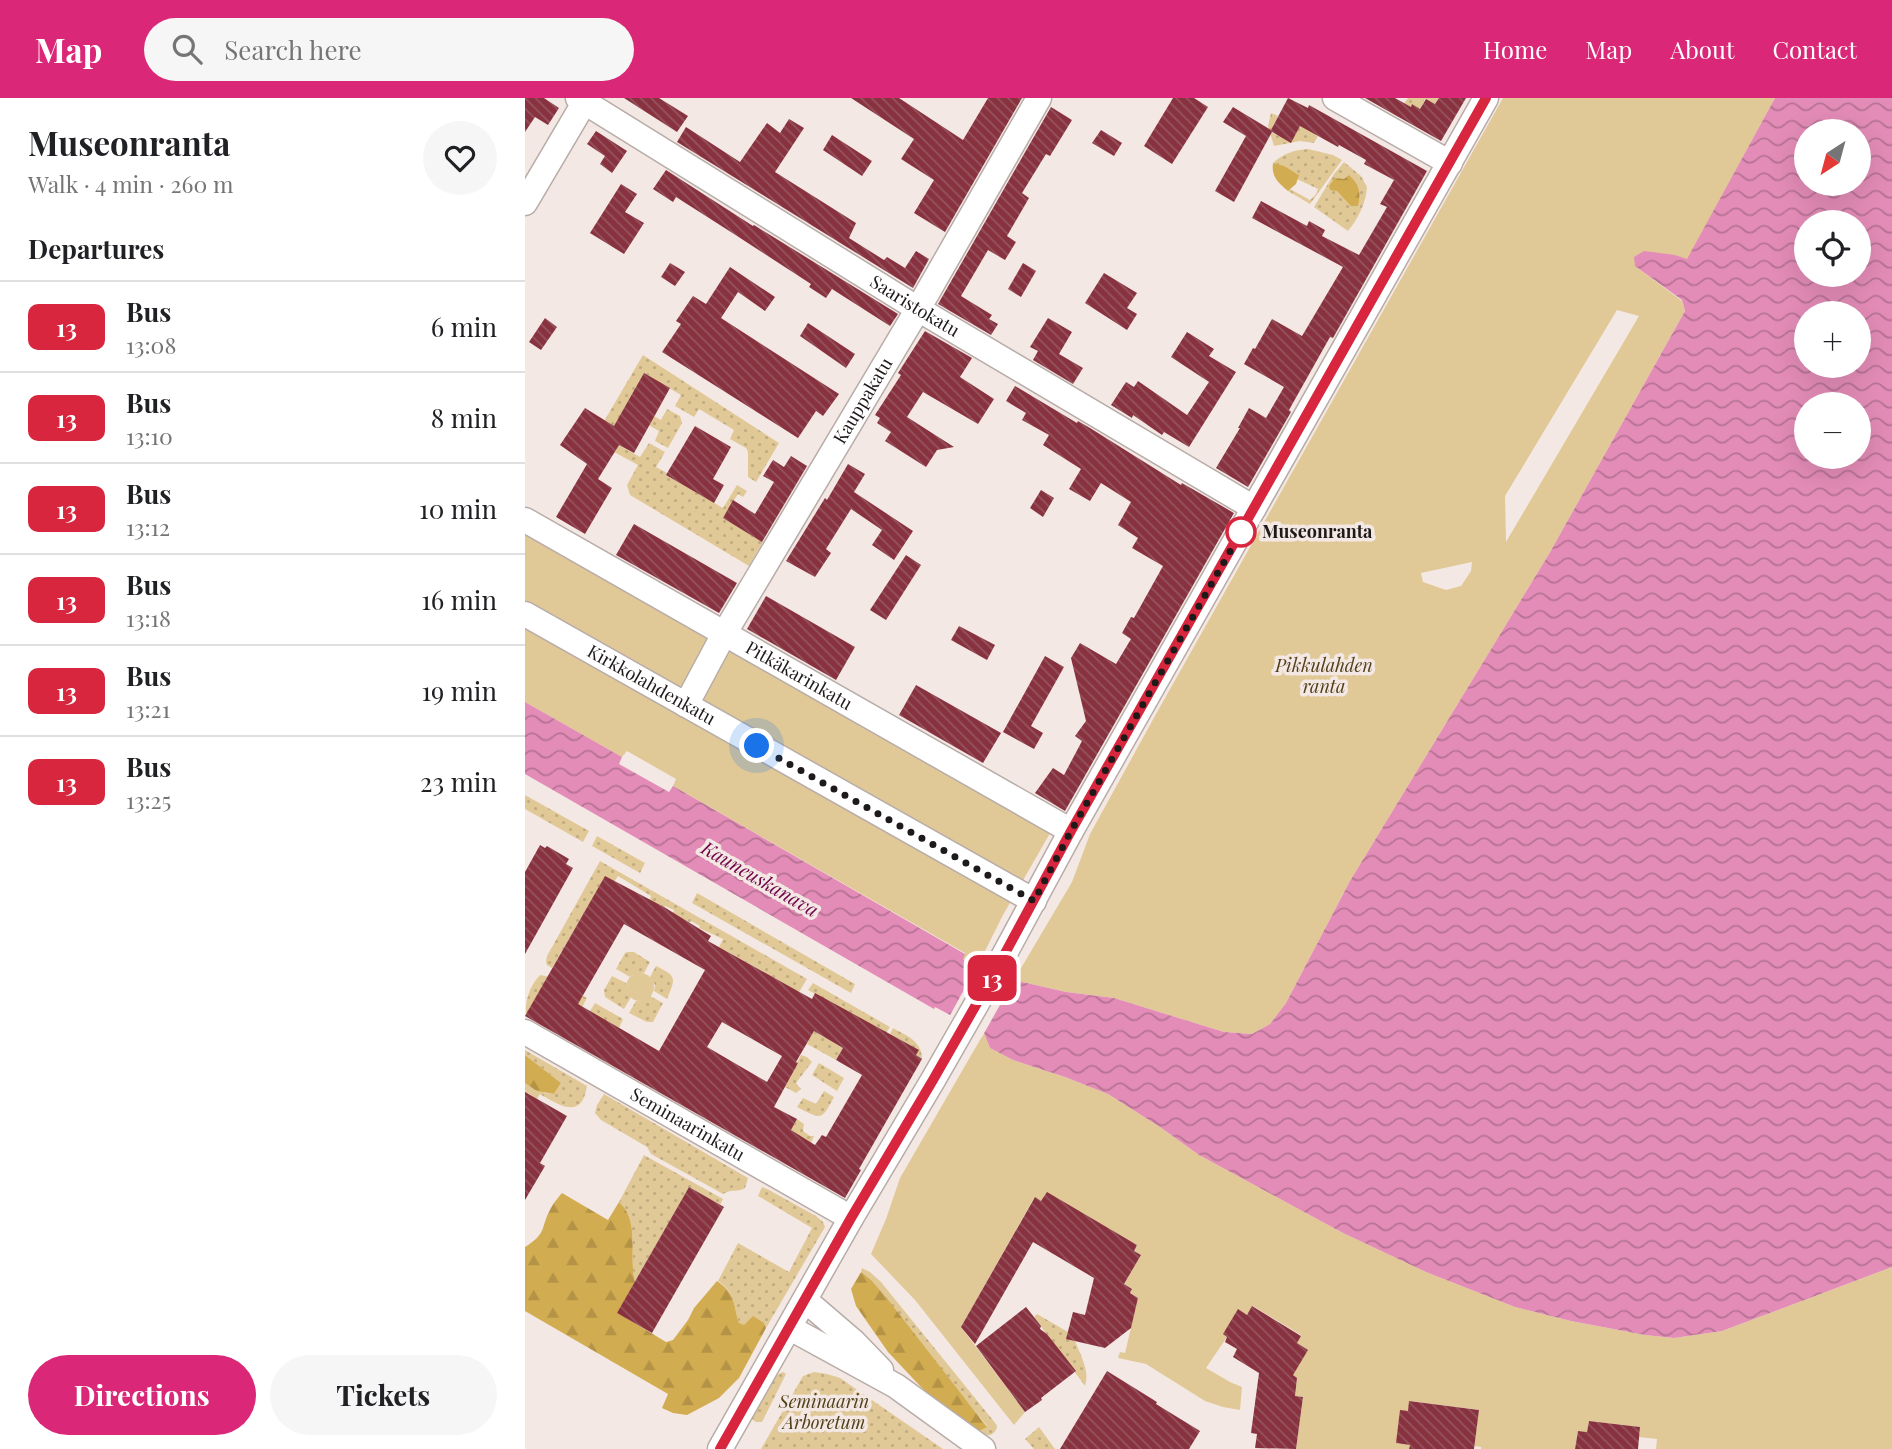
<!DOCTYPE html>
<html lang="en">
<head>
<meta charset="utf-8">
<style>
  body { margin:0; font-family:"Playfair Display",serif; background:#f6f6f6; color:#202124; height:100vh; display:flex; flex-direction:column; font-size:26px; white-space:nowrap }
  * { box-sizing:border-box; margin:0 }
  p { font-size:23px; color:#757577 }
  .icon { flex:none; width:38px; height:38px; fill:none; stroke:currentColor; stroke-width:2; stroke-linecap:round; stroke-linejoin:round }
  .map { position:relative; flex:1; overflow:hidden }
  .side { display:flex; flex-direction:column; background:#fff; width:525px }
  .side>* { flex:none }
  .badge { padding:0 14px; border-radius:10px; font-size:24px; line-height:46px }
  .needle { width:46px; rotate:216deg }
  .tools { position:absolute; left:1269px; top:21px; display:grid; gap:14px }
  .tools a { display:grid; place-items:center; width:77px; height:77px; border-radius:50%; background:#fff; box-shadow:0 7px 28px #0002; font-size:35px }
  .you { position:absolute; width:35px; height:35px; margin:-18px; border:5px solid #fff; border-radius:50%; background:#1a73e8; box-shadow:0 0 0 10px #1a73e833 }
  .map>.badge { position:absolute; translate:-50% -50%; box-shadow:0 0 0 4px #fff }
  h2 { padding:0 28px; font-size:26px; line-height:63px }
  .round { display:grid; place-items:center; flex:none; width:74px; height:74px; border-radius:37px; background:#f6f6f6 }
  .overview { display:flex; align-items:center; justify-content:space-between; height:119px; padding:0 28px }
  h1 { font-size:33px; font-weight:700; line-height:52px }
  .cta { display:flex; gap:14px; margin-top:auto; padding:14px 28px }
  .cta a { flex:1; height:80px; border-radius:42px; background:#db2777; color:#fff; font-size:28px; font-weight:700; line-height:80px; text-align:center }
  .cta a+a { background:#f6f6f6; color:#202124 }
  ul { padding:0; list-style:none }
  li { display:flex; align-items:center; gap:21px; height:91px; padding:0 28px; border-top:2px solid #e0e0e0 }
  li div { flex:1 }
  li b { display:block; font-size:26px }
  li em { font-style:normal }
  li .badge { min-width:77px; font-weight:700; text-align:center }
  header { display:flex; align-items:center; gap:42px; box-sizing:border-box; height:98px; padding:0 35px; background:#db2777; color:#fff }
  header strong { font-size:33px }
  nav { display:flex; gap:38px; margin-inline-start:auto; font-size:24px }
  .search { width:490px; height:63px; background:#f6f6f6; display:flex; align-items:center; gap:18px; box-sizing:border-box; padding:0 24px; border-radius:38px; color:#757577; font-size:26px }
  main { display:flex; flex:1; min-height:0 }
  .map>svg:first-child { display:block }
  .grass { fill:url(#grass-dots) }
  .forest { fill:url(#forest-firs) }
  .park { fill:#e1c997; fill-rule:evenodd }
  .water { fill:url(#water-waves); fill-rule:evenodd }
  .pier { fill:#f4e8e4 }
  .building { fill:url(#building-back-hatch); fill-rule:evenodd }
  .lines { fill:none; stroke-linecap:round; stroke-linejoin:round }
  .minor-casing { stroke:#b8aca8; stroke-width:27 }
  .minor { stroke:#fff; stroke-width:24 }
  .line-casing { stroke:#fff; stroke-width:16 }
  .line { stroke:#d7263d; stroke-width:10 }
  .walk { stroke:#1e1a19; stroke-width:7; stroke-dasharray:0 12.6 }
  .stop-dot { fill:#fff; stroke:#d7263d; stroke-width:3.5 }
  .labels { text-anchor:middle; stroke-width:7; stroke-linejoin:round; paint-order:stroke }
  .street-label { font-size:18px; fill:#1e1a19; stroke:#f4e8e4 }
  .stop-label { font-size:18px; font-weight:bold; fill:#1e1a19; stroke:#f4e8e4; text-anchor:start }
  .park-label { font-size:18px; font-style:italic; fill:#51401a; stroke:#f4e8e4 }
  .water-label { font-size:19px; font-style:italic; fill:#700349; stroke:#f4e8e4 }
</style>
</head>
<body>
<header>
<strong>Map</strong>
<div class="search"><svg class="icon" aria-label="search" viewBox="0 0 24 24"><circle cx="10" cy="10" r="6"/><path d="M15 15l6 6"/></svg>Search here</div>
<nav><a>Home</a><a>Map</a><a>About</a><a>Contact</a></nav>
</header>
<main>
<section class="side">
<div class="overview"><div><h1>Museonranta</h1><p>Walk · 4 min · 260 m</p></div><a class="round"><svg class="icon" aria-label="heart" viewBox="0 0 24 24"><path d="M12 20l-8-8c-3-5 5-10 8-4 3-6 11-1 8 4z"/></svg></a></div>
<h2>Departures</h2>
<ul>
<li><span class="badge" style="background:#d7263d;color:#fff">13</span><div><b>Bus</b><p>13:08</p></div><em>6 min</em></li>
<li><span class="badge" style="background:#d7263d;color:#fff">13</span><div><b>Bus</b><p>13:10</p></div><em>8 min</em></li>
<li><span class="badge" style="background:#d7263d;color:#fff">13</span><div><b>Bus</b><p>13:12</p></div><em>10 min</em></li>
<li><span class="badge" style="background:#d7263d;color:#fff">13</span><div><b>Bus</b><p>13:18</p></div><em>16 min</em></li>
<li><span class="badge" style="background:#d7263d;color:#fff">13</span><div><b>Bus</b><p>13:21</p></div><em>19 min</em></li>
<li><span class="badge" style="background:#d7263d;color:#fff">13</span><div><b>Bus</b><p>13:25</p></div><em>23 min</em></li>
</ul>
<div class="cta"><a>Directions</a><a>Tickets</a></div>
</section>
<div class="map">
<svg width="1367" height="1351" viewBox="0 0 1367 1351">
  <defs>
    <pattern id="grass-dots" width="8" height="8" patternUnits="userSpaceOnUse" patternTransform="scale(1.75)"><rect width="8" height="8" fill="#e1c997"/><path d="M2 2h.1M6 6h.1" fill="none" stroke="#c1ac82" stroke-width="1.8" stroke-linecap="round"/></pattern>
    <pattern id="forest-firs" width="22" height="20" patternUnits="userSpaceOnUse" patternTransform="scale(1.75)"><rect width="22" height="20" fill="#d2ac51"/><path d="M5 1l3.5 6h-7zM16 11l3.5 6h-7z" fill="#b49346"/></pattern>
    <pattern id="water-waves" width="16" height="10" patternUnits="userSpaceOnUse" patternTransform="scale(1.75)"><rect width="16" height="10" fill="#e38cb7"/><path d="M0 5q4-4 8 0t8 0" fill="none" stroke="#b77294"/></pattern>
    <pattern id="building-back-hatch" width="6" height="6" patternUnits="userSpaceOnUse" patternTransform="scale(1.75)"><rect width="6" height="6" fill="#883240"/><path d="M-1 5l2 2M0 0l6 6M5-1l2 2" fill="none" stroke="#95545e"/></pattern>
  </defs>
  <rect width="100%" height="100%" fill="#f4e8e4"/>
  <g class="grass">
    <polygon points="883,0 914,0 910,6 900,1 895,11 887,7 885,10 878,7"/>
    <polygon points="746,15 753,18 745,34 766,44 777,24 792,33 790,37 793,38 789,45 775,43 749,48 743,28"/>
    <path d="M783,51L808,57L817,62L785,106L763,93L765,91L785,102L791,96L793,91L772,81L773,76L748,65C759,55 769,52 783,51Z"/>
    <path d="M819,64L836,78L842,89C841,105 833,121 823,133L789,109L809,76Z"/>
    <polygon points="118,257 254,345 231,384 223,379 223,354 221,350 205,341 209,332 174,311 169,319 150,308 156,297 120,276 104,304 136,322 142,311 155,318 157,325 143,350 130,343 134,333 99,313 83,341 115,359 124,345 140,354 131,369 142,375 141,377 198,410 212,387 222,393 218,399 213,396 198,420 238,444 224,468 105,397 102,387 113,367 89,354 75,330"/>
    <polygon points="0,697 64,733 58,744 0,711"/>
    <polygon points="72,738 120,765 115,775 67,748"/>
    <polygon points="75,763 282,881 274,894 194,849 198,841 174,830 175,828 166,823 164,825 148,815 149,812 140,808 139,809 125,802 126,798 93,778 89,784 80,779 27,870 22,867 21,864 22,858"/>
    <polygon points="172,795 330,886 326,895 167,805"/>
    <polygon points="102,854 109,854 125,864 119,875 107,877 105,879 91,871 100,855"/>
    <path d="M131,868C152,878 151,880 142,901L129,893L130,887L125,879Z"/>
    <path d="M15,877L21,878L62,900L55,913L1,917C0,902 4,889 15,877Z"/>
    <polygon points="87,878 101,885 101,889 106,899 99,911 80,899 79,892"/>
    <polygon points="288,885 365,929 361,935 283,892"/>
    <polygon points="125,898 138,905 128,924 122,924 104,915 111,903 116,903"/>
    <polygon points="70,905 98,921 94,930 84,924 81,929 65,913"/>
    <path d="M368,930C382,938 397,943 397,961L391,957L393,952L365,936Z"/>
    <polygon points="289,933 318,950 311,962 282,946"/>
    <path d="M0,952L62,988C57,1022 35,1008 15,996L12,1001L3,995L0,1000V985L20,995L29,996L36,985L0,957Z"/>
    <polygon points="276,957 282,959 287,964 271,985 276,991 271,995 260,989"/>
    <polygon points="294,965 319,980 312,993 287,977"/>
    <path d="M299,993L309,999C296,1024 296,1021 272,1009L278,1000L291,1006Z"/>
    <path d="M79,996L223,1080L220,1090C212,1095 208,1090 198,1096L126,1056L122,1049L76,1022L70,1015L72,1007Z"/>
    <polygon points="272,1021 279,1026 278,1033 285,1038 289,1038 286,1045 265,1034"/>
    <path d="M119,1057L198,1101L195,1107L164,1089L110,1184C103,1158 116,1124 94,1104Z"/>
    <path d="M237,1089L244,1092L291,1118L298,1124L300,1129L241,1230L239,1225L219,1228L214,1225C208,1206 211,1196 193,1183L213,1145L264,1174L287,1130L233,1098Z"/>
    <path d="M337,1170L345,1174L356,1184L471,1326L472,1329C469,1340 459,1338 450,1335L462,1328L336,1174Z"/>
    <path d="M512,1216L543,1234L542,1237L549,1239C553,1254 566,1272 560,1288L509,1219Z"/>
    <polygon points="258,1274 261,1276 237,1324 231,1324 223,1319 246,1280"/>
    <polygon points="289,1274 302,1276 315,1280 418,1351 236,1351 278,1278"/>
    <polygon points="514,1329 530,1351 509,1351 500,1341"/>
  </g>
  <g class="forest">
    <path d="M748,65L759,68L774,77L771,86L763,93C753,85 746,78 748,65Z"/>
    <path d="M824,77C835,87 836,95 833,108H826L812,93L805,92L804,88L810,80L819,81Z"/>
    <polygon points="0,957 36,985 29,996 12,993 0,985"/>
    <path d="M37,1095L83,1122L94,1104C116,1124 103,1158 110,1184L93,1215L141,1244L148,1242L163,1222L169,1210L192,1183C211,1196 208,1206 214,1225L219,1227L228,1218L239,1225L241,1230L214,1280L194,1300L162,1317L148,1315L137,1310L143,1296L0,1213V1149C23,1135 15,1129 26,1110C29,1104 33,1100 37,1095Z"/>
    <polygon points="336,1174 346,1182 364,1203 462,1329 450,1335 423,1314 396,1289 363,1254 331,1208 326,1191"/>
  </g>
  <g class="park">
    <path d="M978,0H1250L1162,162L1150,157L1110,168L1157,203L1160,213L1024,456L825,783L761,905L745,926L727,936L699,934L589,900L541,894L489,882L547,784L565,736L631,616ZM1092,212L1114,218L981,444L980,398ZM947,464L946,473L936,488L921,492L898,484L896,475Z"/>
    <polygon points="0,430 528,730 478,817 452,869 437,860 440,855 148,688 151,681 102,653 97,659 0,604"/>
    <circle cx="115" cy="889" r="14"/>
    <polygon points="459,935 465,950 488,962 540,979 583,996 635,1029 674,1057 818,1135 901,1174 990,1209 1046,1223 1120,1237 1149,1240 1197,1233 1367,1169 1367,1351 1131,1351 1132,1341 1114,1339 1115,1329 1064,1323 1062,1334 1053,1333 1050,1351 956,1351 956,1349 949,1348 954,1312 885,1303 883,1313 871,1345 885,1347 884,1351 771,1351 778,1299 770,1298 772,1280 768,1277 772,1245 776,1237 728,1208 722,1217 714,1212 702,1239 681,1270 705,1284 717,1289 715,1312 698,1309 680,1303 621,1266 593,1260 595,1254 600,1255 613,1200 605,1195 607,1191 599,1186 616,1157 609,1153 612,1147 522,1095 516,1103 509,1100 436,1229 500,1314 489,1327 390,1202 346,1156 361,1121 375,1080"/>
  </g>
  <path class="water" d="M1250,0H1367V1169L1197,1233L1149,1240L1120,1237L1046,1223L990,1209L901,1174L818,1135L674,1057L635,1029L583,996L540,979L488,962L465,950L459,935L410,909L409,911L0,676V604L97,659L94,666L144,694L148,688L440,856L438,861L472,880L476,874L489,882L541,894L589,900L699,934L727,936L745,926L761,905L825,783L1024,456L1160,213L1157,202L1110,168L1109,159L1119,153L1150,157L1162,161ZM1281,33H1334V86H1281ZM1281,124H1334V177H1281ZM1281,215H1334V268H1281ZM1281,306H1334V359H1281Z"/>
  <polygon class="pier" points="453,866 471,876 473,873 489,882 457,939 423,921"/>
  <g class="building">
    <polygon points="0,0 19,0 34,10 23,27 10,19 0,34"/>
    <polygon points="99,0 134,0 163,18 152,34"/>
    <polygon points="326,0 374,0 438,42 463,0 497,0 420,134 389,115 409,82 376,61 389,41"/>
    <polygon points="648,0 669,0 683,9 647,66 619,48"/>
    <polygon points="763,0 783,10 784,7 902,73 808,240 805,239 764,312 766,314 723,389 691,370 715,330 713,330 724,310 741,320 759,289 719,266 728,250 730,251 747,221 777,238 818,169 727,120 736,103 782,128 784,123 800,132 797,138 834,157 862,109 855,106 869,82 839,66 841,62 814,47 813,49 775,28 766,45 747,34 709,104 690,93 721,38 698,24 708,9 746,32"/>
    <polygon points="840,0 870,0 886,9 887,6 895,11 901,1 910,6 914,0 941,0 916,43"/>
    <polygon points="526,9 547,22 525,58 521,56 497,95 504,100 482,138 491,144 480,162 463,152 436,198 467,217 464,221 473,226 466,237 413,206"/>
    <polygon points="264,21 279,30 250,74 331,125 324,140 359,162 362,159 380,170 391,153 404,161 388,190 152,44 161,29 215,64 242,25 255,35"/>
    <polygon points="576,32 597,45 589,58 567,45"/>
    <polygon points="71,33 102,53 87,75 75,66 80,58 62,46"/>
    <polygon points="307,37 347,63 337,78 298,52"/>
    <polygon points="141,72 228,128 229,127 373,216 365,228 307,191 301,200 284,189 286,186 209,136 151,99 148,104 128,91"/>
    <polygon points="96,86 112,96 100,114 119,125 99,156 65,135"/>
    <polygon points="145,165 160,174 150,188 136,179"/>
    <polygon points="498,165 511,173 496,199 483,191"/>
    <polygon points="205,169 250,199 240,213 213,194 196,220 314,296 298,318 291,313 273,340 137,254 156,226 151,223 168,198 181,206"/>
    <polygon points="579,175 612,195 602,210 612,216 602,232 560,205"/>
    <polygon points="20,220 32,229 16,252 4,244"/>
    <polygon points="523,220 547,234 534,256 558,270 548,286 508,262 513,253 505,249"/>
    <polygon points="283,225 330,256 321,270 275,238"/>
    <polygon points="400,233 447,260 435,279 469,301 453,326 398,294 382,319 429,349 412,352 401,369 360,343 366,334 352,325 355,320 350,317 376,277 373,275"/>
    <polygon points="662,234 689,251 684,258 711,274 664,349 639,334 637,337 608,317 607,320 586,307 601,284 609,289 613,283 662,317 684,284 646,259"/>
    <polygon points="119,275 145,290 109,355 94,347 73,381 87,390 60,436 31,419 62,366 35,347 60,310 89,328"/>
    <polygon points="490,288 552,325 553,323 565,330 656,387 657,385 709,415 540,713 510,695 528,670 539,677 557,643 550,638 561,623 546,560 555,545 591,566 606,541 597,535 606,519 609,520 638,468 607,450 613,440 593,427 606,404 576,385 565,403 544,391 556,371 518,347 524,337 497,322 501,315 481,303"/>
    <polygon points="170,328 206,349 188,381 199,387 189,405 141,377"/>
    <polygon points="266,358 282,368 237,444 198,420 208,402 230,416 249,384 238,378 248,362 259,369"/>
    <polygon points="323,366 340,376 329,394 388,433 369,462 347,447 357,432 326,411 301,451 306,455 290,479 261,463 300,400 302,402"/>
    <polygon points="516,392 529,400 518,419 505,410"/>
    <polygon points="109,426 212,485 194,515 91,457"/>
    <polygon points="381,457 396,467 361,522 345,512"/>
    <polygon points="241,498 330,549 311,582 222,531"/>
    <polygon points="434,528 470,547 462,562 426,542"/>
    <polygon points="520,558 539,569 506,628 518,635 509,651 478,634"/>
    <polygon points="391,587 476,635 458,665 374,617"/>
    <polygon points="15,747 20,750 22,748 44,761 41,766 48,770 0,856 0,774"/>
    <path d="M80,778L139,809L186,838L183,843L287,901L290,895L394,952L391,957L397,961L334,1071L336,1072L320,1100L0,918ZM99,826L180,872L134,953L53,906ZM197,924L257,958L242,984L182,949ZM289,933L318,950L311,962L337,977L301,1039L297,1037L290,1047L266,1032L272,1021L249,1009L273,965L271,964Z"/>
    <polygon points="0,994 42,1018 15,1065 20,1068 0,1102"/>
    <polygon points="164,1089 199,1109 127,1235 92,1215"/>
    <polygon points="522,1094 612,1147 609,1153 616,1157 599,1186 607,1191 605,1195 613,1200 606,1230 580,1250 541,1241 548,1214 560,1217 569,1180 508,1144 450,1246 436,1229 510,1099 516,1103"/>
    <polygon points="727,1208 776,1238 772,1245 783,1252 768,1277 772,1280 770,1298 778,1299 771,1351 730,1350 732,1336 726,1335 734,1275 708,1259 712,1251 700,1244 702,1239 698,1236 713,1211 722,1217"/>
    <polygon points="501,1209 516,1228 515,1231 522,1236 551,1273 516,1300 517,1302 500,1314 451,1248"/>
    <polygon points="582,1273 632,1304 631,1306 675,1333 664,1351 535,1351"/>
    <polygon points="884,1303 954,1312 949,1351 884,1351 885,1347 871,1345 875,1312 883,1313"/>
    <polygon points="1064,1323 1115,1329 1113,1351 1050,1351 1053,1333 1062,1334"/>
  </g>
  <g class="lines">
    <g class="minor-casing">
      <g id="minor">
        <path id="s1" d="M53,0L393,211L729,410"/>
        <polyline points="810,0 925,65"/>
        <polyline points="0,105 62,0"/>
        <path id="s2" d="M0,422L546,733"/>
        <path id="s3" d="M0,516L509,803"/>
        <path id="s4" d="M161,607L199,536L393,211L514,0"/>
        <path id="s5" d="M0,934L326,1120"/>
        <polyline points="280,1202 329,1244 356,1272"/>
        <polyline points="265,1230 371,1288 458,1351"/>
        <polyline points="195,1351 326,1120 408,982 471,872 546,733 961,0"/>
      </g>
    </g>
    <use href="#minor" class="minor"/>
  </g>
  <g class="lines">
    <g class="line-casing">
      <polyline id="line" points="195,1351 326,1120 408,982 471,872 546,733 961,0"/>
    </g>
    <use href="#line" class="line"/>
    <polyline class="walk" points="232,648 509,803 546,733 716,434"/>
  </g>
  <circle class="stop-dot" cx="716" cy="434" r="14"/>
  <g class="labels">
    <g class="street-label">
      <text dy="6" stroke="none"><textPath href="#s1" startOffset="396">Saaristokatu</textPath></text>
      <text dy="6" stroke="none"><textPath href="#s4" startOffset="352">Kauppakatu</textPath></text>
      <text dy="6" stroke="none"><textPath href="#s2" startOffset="315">Pitkäkarinkatu</textPath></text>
      <text dy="6" stroke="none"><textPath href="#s3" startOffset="145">Kirkkolahdenkatu</textPath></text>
      <text dy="6" stroke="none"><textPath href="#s5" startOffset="187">Seminaarinkatu</textPath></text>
    </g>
    <g class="stop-label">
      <text x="737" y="440">Museonranta</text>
    </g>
    <g class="park-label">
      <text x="799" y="574">Pikkulahden<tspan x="799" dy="21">ranta</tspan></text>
      <text x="299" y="1310">Seminaarin<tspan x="299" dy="21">Arboretum</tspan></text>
    </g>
    <g class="water-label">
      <text transform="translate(235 781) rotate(30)" y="7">Kauneuskanava</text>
    </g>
  </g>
</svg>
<div class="tools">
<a><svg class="needle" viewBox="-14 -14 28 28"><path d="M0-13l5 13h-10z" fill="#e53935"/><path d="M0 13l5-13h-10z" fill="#757577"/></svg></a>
<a><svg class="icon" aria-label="locate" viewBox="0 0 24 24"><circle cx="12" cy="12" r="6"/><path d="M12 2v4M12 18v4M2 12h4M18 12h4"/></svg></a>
<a>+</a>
<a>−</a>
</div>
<div class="you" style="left:232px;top:648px"></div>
<b class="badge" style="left:467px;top:880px;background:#d7263d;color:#fff">13</b>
</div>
</main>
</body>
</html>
